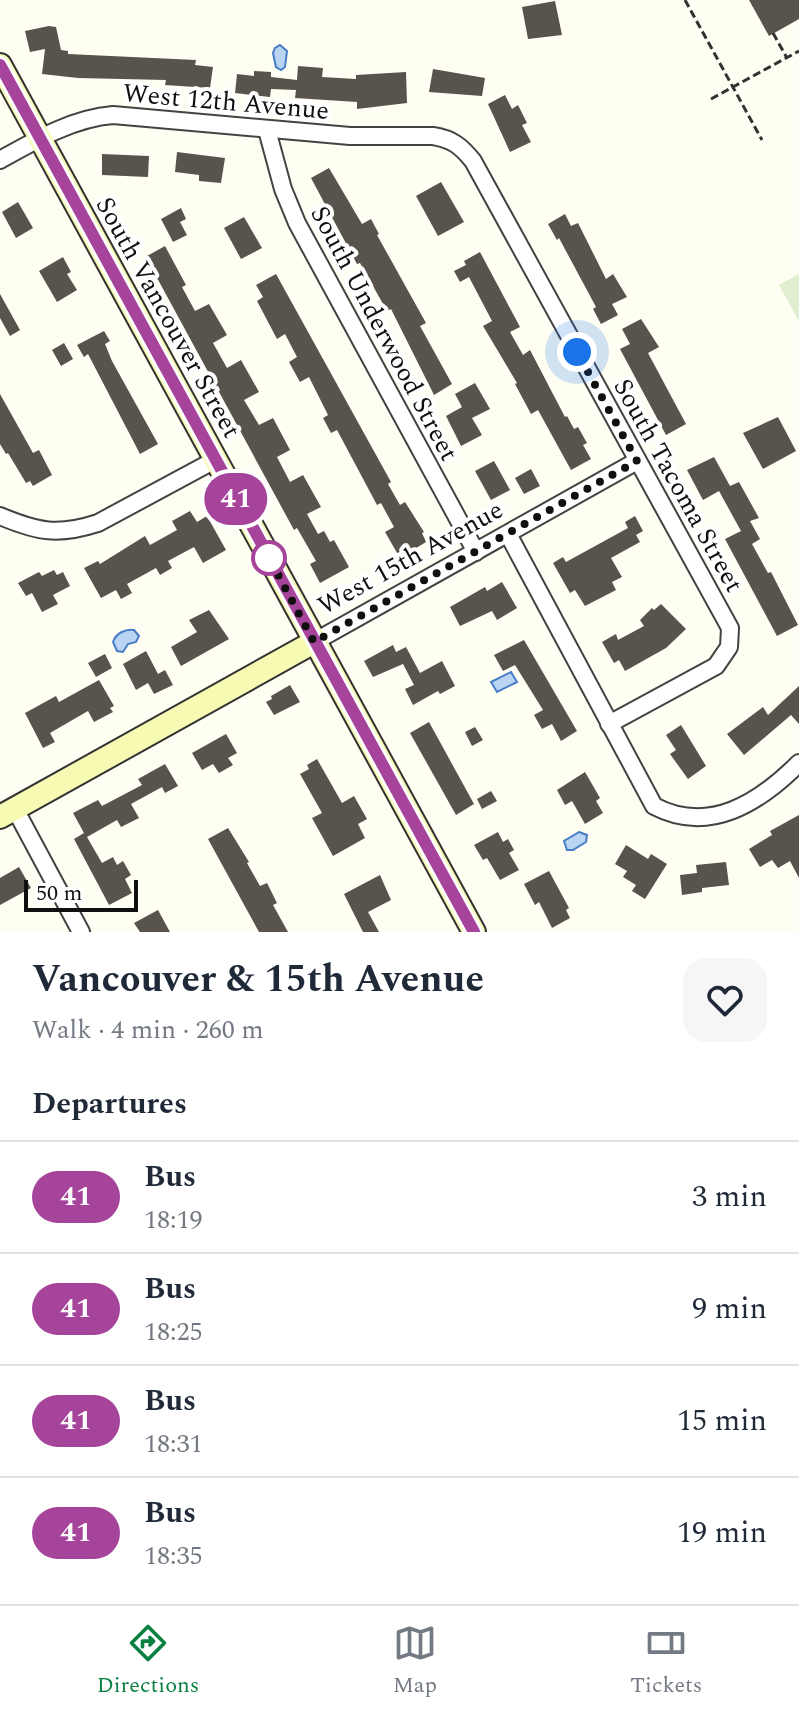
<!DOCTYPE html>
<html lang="en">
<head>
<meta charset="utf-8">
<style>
  body { margin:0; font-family:Spectral,serif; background:#f6f6f7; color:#1f2937; height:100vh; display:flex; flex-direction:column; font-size:30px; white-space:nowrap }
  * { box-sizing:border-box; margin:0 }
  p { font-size:26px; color:#747a83 }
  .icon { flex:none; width:44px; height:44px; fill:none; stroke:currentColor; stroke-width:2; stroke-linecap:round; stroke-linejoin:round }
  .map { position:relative; height:932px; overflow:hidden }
  .details { display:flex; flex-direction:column; background:#fff; flex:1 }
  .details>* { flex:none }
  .badge { padding:0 16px; border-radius:26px; font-size:28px; line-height:52px }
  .scale { position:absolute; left:24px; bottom:20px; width:114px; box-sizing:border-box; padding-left:8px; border:4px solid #101010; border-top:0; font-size:22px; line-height:28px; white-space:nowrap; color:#101010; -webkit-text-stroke:6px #fff; paint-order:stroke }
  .you { position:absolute; width:40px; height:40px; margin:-20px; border:6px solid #fff; border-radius:50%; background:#1a73e8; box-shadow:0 0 0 12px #1a73e833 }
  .map>.badge { position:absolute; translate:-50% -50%; box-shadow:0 0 0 4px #fff }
  h2 { padding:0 32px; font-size:30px; line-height:72px }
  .round { display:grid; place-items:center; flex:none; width:84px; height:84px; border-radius:24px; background:#f6f6f7 }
  .head { display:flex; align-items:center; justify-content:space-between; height:136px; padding:0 32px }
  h1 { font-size:38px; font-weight:700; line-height:60px }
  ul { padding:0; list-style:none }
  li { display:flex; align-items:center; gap:24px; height:112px; padding:0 32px; border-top:2px solid #e0e1e3 }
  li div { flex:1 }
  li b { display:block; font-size:30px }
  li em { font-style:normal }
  li .badge { min-width:88px; font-weight:700; text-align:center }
  .menu { display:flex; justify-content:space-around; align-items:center; height:112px; border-top:2px solid #e0e1e3; background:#fff; font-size:22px; color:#747a83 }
  .menu a { display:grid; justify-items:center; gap:4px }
  .menu .current { color:#0b8043 }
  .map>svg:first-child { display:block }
  .pitch { fill:#dfefcf }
  .water { fill:#bad4f3; stroke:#467dc5; stroke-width:2 }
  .building { fill:#58534c }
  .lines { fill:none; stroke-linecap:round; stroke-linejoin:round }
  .street-casing { stroke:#434343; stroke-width:20 }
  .secondary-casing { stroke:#323232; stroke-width:26 }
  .path { stroke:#323232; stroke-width:3; stroke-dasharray:8 4; stroke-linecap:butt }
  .street { stroke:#fff; stroke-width:16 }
  .secondary { stroke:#f6fab2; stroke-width:22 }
  .line-casing { stroke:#fff; stroke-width:18 }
  .line { stroke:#a5449a; stroke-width:12 }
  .walk { stroke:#101010; stroke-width:8; stroke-dasharray:0 14.4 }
  .stop-dot { fill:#fff; stroke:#a5449a; stroke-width:4 }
  .labels { text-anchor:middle; stroke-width:8; stroke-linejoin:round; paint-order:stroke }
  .street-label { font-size:26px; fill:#101010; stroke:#fff }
</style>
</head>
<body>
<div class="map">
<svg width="799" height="932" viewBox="0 0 799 932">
  <rect width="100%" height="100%" fill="#fefef3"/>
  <polygon class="pitch" points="799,274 799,321 779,285"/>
  <g class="water">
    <polygon points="280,45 287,51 285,67 281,70 276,67 273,53 275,48"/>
    <path d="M134,630L139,636L136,642L128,644L123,652L117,651L113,642C116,633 125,629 134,630Z"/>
    <polygon points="511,672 517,682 497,692 491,682"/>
    <polygon points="579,832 587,835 586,842 573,850 567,850 564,841"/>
  </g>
  <g class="building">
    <polygon points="749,0 799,0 799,19 769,36"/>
    <polygon points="555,1 562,35 528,39 522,7"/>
    <polygon points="49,26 56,27 61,50 68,51 68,54 196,60 195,65 213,67 210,88 165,85 166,80 78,78 42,74 45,49 30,52 25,31"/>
    <polygon points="298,66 323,68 322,77 356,79 356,75 406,72 407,103 357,109 357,102 295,98 296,90 271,89 270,97 235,93 237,74 254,76 254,71 271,72 271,77 297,80"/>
    <polygon points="433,69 485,78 482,96 429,92"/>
    <polygon points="505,95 512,109 518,105 527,123 522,125 531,142 510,152 488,104"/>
    <polygon points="177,152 225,158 221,183 199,181 199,175 175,172"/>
    <polygon points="102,154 149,156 148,177 102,175"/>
    <polygon points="329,168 362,224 371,219 379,234 377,235 426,323 420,326 452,384 434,395 391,309 387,311 360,263 357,264 311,178"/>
    <polygon points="441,182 464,222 438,236 416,196"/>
    <polygon points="18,202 33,228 16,238 2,212"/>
    <polygon points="181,208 186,219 180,222 187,235 173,242 161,219"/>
    <polygon points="565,214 571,226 578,223 606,279 613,274 627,297 612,304 618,315 601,324 593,309 596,307 559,238 557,240 548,224"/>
    <polygon points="244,217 262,248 241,259 224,228"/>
    <polygon points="165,246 186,285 182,287 195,311 209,304 227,335 213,343 227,368 241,360 259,392 244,400 259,425 273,418 290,450 277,457 290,482 303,475 321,507 307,514 318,534 324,531 330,542 334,540 349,567 320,583 310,564 316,561 297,528 294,530 156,276 147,256"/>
    <polygon points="480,252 520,327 510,332 523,355 530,350 565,417 567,416 574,429 578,427 587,443 583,445 591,459 571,470 538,410 531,414 515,384 517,383 483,326 492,321 469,277 460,282 454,271 466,265 464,261"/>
    <polygon points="63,257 71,272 67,274 77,290 57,302 39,271"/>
    <polygon points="276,274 391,482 388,484 400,505 405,502 424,532 422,533 426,542 400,558 385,532 394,527 381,503 377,505 337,430 331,433 323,418 328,415 309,377 300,382 289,362 297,357 285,334 277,339 257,301 263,297 256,285"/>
    <polygon points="0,294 20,330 10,336 0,318"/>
    <polygon points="641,319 659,347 648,353 686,424 666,435 620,349 630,344 622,329"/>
    <polygon points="104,331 110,341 105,344 112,361 158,444 140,454 88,354 84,357 77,345"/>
    <polygon points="64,343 73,359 61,366 52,350"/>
    <polygon points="475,383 490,409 472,418 482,435 461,446 446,416 462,407 455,394"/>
    <polygon points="0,394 33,453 39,450 52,475 33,486 30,481 26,483 8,453 6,454 0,444"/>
    <polygon points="778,417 796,451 763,469 743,433"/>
    <polygon points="714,457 730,486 739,482 759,518 750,521 760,539 752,544 768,573 771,572 798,625 777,636 725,539 741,531 719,491 703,500 687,470"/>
    <polygon points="494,461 510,490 491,500 475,471"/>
    <polygon points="531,469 540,486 524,494 515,478"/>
    <polygon points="190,511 197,522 207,516 226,550 203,563 194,547 168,561 172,568 160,575 156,568 127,584 132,593 121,599 116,590 101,598 84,568 98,561 100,564 145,536 150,545 177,530 172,521"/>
    <polygon points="635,516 643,531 636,535 640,542 611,558 622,577 612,582 616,590 585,606 575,590 570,593 553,563 563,557 566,562 628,528 625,522"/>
    <polygon points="54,570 57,575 63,572 70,586 53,595 58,604 42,612 32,593 26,596 18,583 39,572 42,576"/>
    <polygon points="502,582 517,608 497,620 492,611 460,626 450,607 485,587 487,591"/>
    <polygon points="661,604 686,629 666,648 625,671 619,660 614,663 602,642 616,634 618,640 644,626 640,620 652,608 654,610"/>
    <polygon points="209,610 229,639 181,666 171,647 197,632 189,620"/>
    <polygon points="524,640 577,731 561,741 552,724 542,729 534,715 543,710 515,665 503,671 494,655"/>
    <polygon points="393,645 396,652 406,647 420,673 442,661 455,686 440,694 438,691 413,705 405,689 414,685 403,664 373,677 364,661"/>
    <polygon points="146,651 158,674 165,670 173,685 154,694 148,683 136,690 123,664"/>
    <polygon points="105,654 112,668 96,677 88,663"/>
    <polygon points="99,680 114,706 110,708 113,712 94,722 88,711 50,733 55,742 43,748 25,713 56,696 59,702"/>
    <polygon points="290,685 300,702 274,715 266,702 272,699 271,696"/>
    <polygon points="799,686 799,724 791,715 744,755 727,734 763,707 768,715"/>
    <polygon points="429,722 474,804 456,815 410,733"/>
    <polygon points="681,725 706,766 688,779 670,754 676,750 666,735"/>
    <polygon points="475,727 483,740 472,746 465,732"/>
    <polygon points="226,734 237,753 228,758 233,765 219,773 213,764 202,770 192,753"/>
    <polygon points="317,759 342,803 354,796 367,819 358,824 365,838 333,856 312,818 322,813 300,774 309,769 307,765"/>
    <polygon points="165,764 178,786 165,793 162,787 131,804 139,818 121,827 117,820 87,837 102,863 113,857 117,865 123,861 131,875 125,879 132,893 109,905 74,839 84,833 73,813 98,800 102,806 142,785 138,779"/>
    <polygon points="585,772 600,798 596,801 603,813 585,824 572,801 565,805 557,790"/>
    <polygon points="491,791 497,801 482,809 477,799"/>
    <polygon points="799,815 799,878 790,861 778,868 772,860 760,867 749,849 772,835 770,831"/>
    <polygon points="228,828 249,862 247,863 260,886 267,883 277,903 273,905 288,932 259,932 208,839"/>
    <polygon points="498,832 503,842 508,839 514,850 509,853 519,870 500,880 487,858 483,860 474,845"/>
    <polygon points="626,845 648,859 651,854 667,864 645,899 632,891 636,885 623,877 627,871 615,864"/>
    <polygon points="726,862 729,885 702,888 702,892 682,895 680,875 697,873 696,865"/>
    <polygon points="19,867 31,888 0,905 0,878"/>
    <polygon points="549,871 569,908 566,910 570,918 552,928 539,902 535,905 524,884"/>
    <polygon points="380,875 391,900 368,912 379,932 363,932 344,894"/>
    <polygon points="158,910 170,932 140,932 134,923"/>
  </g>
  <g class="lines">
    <g class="street-casing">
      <g id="street">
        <polyline points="267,130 283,189 297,223 476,552"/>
        <path d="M0,160C34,141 73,118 113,115L350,136H433C452,139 461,146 473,161L730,628L729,647L716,666L609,724"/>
        <path d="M0,516C38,532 58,536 98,523L215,460"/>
        <path d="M508,534L654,806C709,835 759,803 799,763"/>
        <polyline points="314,642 637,461"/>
        <polyline points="15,809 81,932"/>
      </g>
    </g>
    <g class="secondary-casing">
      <g id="secondary">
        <polyline points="0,65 474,932"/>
        <polyline points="0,817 314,642"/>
      </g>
    </g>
    <g class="path">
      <polyline points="685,0 762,140"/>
      <polyline points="773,33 787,58"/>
      <polyline points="711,99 799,51"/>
    </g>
    <use href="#street" class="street"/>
    <use href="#secondary" class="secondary"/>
  </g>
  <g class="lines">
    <g class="line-casing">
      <polyline id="line" points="0,65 474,932"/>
    </g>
    <use href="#line" class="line"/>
    <polyline class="walk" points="269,558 267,554 314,642 637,461 577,352"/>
  </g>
  <circle class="stop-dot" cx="269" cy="558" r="16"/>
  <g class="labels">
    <g class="street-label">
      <text transform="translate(226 101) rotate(5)" y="9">West 12th Avenue</text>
      <text transform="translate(169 317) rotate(61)" y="9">South Vancouver Street</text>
      <text transform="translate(385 333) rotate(62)" y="9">South Underwood Street</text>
      <text transform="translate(679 485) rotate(61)" y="9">South Tacoma Street</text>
      <text transform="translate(410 557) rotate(-29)" y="9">West 15th Avenue</text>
    </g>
  </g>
</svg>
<div class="scale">50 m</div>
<div class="you" style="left:577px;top:352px"></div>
<b class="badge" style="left:236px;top:499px;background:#a5449a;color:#fff">41</b>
</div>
<section class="details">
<div class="head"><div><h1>Vancouver &amp; 15th Avenue</h1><p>Walk · 4 min · 260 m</p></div><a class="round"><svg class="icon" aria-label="heart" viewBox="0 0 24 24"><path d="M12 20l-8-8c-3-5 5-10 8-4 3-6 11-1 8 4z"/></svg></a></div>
<h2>Departures</h2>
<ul>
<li><span class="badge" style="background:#a5449a;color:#fff">41</span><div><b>Bus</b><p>18:19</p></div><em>3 min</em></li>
<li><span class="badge" style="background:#a5449a;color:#fff">41</span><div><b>Bus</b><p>18:25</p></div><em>9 min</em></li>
<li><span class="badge" style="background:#a5449a;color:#fff">41</span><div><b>Bus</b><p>18:31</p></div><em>15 min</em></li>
<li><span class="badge" style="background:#a5449a;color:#fff">41</span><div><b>Bus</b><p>18:35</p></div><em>19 min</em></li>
</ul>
</section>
<nav class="menu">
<a class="current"><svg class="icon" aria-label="directions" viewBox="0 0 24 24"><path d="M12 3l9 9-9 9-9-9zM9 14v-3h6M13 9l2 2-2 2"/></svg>Directions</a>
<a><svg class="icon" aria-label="map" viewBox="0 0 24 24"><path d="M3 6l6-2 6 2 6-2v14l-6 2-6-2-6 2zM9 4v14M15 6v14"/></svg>Map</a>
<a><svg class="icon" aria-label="tickets" viewBox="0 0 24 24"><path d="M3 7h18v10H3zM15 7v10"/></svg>Tickets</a>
</nav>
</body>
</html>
